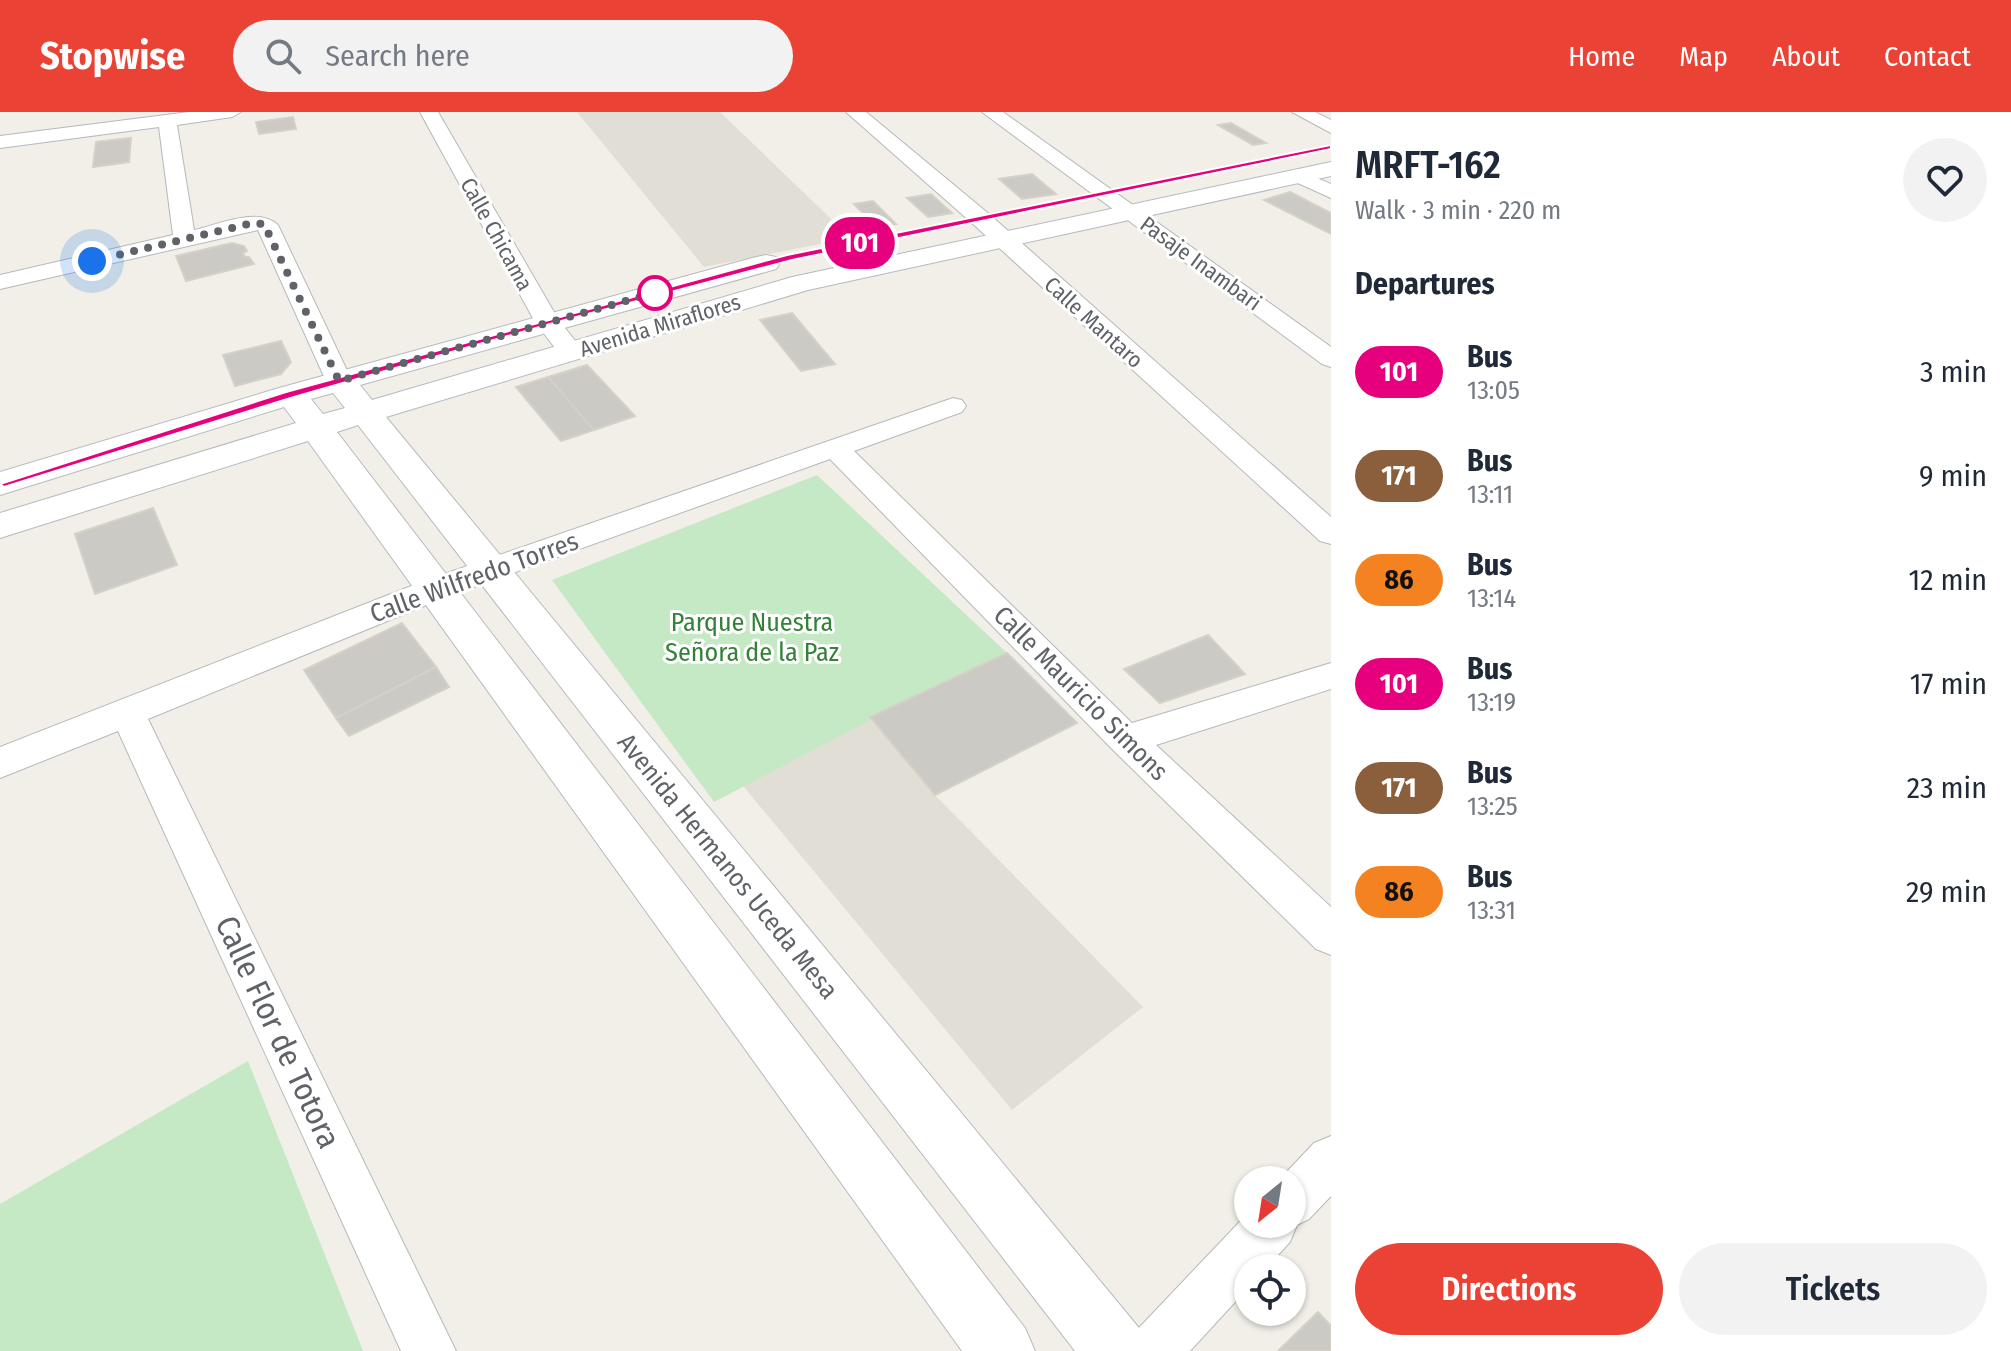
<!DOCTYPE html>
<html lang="en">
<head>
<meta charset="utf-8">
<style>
  body { margin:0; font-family:"Fira Sans Condensed",sans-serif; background:#f2f2f3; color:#1f2937; height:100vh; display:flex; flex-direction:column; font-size:30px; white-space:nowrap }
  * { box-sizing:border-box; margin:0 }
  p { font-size:26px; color:#747a83 }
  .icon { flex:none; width:44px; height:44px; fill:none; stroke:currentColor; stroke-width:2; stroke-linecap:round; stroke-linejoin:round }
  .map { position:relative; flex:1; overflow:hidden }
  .panel { display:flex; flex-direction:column; background:#fff; width:680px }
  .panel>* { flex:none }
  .badge { padding:0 16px; border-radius:26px; font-size:28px; line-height:52px }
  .needle { width:52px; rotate:210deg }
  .tools { position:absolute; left:1234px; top:1054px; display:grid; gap:16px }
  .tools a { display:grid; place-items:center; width:72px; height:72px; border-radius:50%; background:#fff; box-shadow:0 2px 6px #0004; font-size:40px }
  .you { position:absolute; width:40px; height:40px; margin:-20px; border:6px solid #fff; border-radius:50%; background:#1a73e8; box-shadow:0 0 0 12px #1a73e833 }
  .map>.badge { position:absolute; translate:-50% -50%; box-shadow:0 0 0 4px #fff }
  h2 { padding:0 24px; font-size:30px; line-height:72px }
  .round { display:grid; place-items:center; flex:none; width:84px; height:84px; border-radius:42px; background:#f2f2f3 }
  .headline { display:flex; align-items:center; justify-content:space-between; height:136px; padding:0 24px }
  h1 { font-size:38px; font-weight:600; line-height:60px }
  .cta { display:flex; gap:16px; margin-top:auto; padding:16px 24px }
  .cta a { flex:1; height:92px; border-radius:48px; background:#ea4335; color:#fff; font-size:32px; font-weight:600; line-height:92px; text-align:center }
  .cta a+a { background:#f2f2f3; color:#1f2937 }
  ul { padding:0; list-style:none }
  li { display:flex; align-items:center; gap:24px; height:104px; padding:0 24px }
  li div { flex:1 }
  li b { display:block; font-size:30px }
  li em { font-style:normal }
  li .badge { min-width:88px; font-weight:700; text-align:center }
  header { display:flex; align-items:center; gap:48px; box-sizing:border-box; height:112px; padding:0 40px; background:#ea4335; color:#fff }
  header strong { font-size:38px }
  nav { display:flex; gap:44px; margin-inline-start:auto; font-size:28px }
  .search { width:560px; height:72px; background:#f2f2f3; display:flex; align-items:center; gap:20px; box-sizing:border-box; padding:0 28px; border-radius:44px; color:#747a83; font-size:30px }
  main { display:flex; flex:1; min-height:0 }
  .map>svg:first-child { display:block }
  .education { fill:#e1ded6 }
  .green { fill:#c5e8c5 }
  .building { fill:#cccac5; stroke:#d6d1c6; stroke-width:2 }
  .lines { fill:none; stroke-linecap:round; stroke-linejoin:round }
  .street-casing { stroke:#b5b8bc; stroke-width:2 }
  .secondary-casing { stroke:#b6babf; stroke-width:2 }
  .street { fill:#fff; fill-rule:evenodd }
  .secondary { fill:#fff; fill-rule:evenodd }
  .line { fill:#e6007e; stroke:#fff; stroke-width:2 }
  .walk { stroke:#5f6368; stroke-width:8; stroke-dasharray:0 14.4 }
  .stop-dot { fill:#fff; stroke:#e6007e; stroke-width:4 }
  .labels { text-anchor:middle; stroke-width:6; stroke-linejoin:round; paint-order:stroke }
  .far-street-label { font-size:22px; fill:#5f6368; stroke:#fff }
  .street-label { font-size:26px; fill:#5f6368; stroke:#fff }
  .park-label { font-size:26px; fill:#348238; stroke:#fff }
  .near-street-label { font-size:32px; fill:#5f6368; stroke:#fff }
</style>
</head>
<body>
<header>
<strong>Stopwise</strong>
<div class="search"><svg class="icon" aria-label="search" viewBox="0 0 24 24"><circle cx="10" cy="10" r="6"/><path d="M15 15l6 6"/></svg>Search here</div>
<nav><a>Home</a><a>Map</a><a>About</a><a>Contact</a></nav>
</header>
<main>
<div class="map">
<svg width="1331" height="1239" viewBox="0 0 1331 1239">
  <rect width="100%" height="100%" fill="#f1efe8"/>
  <g class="education">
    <polygon points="577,0 720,0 851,126 704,155"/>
    <polygon points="870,605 935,683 1143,895 1012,998 739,669"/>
  </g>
  <g class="green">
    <polygon points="817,363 1007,541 931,576 714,690 552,468"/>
    <polygon points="248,949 363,1239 0,1239 0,1092"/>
  </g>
  <g class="building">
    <polygon points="293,5 296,17 259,22 256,10"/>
    <polygon points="1231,11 1266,31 1253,33 1218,13"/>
    <polygon points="131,26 129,50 93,55 96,30"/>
    <polygon points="1032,62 1056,82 1022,87 999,67"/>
    <polygon points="1290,80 1331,101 1331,122 1264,88"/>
    <polygon points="931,82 952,101 928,105 907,86"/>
    <polygon points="873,89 896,112 876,115 854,92"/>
    <polygon points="232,131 244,134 247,139 243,141 245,145 249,145 254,152 186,169 176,144"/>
    <polygon points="792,201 835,252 801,259 760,208"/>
    <polygon points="281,229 291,250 281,262 235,274 223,243"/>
    <polygon points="587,253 635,304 594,318 548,265"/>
    <polygon points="548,265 594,318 561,329 516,275"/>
    <polygon points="153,396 177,453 95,482 75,422"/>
    <polygon points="402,511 436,555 336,606 304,558"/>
    <polygon points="1208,523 1245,562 1160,591 1124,557"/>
    <polygon points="1007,541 1077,611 935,683 870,605"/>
    <polygon points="436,555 449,575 349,624 336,606"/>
    <polygon points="1318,1200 1331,1214 1331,1239 1278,1239"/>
  </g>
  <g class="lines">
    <g class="street-casing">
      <g id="street">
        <path d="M189,0H241L232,5L177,13L194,118C218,113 258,94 278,113L352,269L348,275H330L326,269L258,118L0,177V163L173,123L159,15L0,36V24Z"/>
        <polygon points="420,0 438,0 558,207 584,240 580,245 562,245 535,210"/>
        <polygon points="846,0 866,0 989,102 1331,405 1331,432 1320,429 973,112"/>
        <polygon points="982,0 1003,0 1331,235 1331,255 1322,252"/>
        <polygon points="1292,0 1315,0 1331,8 1331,21"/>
        <polygon points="1298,58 1331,72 1331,86 1291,68 1288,64 1291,60"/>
        <polygon points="953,286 962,288 966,294 962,300 854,339 1132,611 1331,551 1331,577 1156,633 1331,795 1331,843 1316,837 1113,638 830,347 446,485 148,607 456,1239 401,1239 118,619 0,666 0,635 424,469"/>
        <polygon points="1331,1024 1331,1084 1309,1107 1297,1113 1290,1130 1266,1156 1248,1156 1248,1176 1190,1239 1127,1239 1135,1220 1248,1101 1248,1112 1292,1112 1292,1068 1279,1068 1314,1031"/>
      </g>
    </g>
    <g class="secondary-casing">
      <path id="secondary" d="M1331,50V64L808,178L386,305L1139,1216L1149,1239H1075L358,313L337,320L1025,1216L1035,1239H962L308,329L0,426V401L296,311L284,295L0,383V360L279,276L756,145L766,143L776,145L780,151L776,157L360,273L372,288L792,165ZM333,281L345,296L323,302L311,287Z"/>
    </g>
    <use href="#street" class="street"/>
    <use href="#secondary" class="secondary"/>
  </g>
  <polygon class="line" points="1331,33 1331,37 792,148 550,212 294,285 4,375 0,372 286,280 787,143"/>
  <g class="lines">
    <polyline class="walk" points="92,149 253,111 264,112 339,269 669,177 655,181"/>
  </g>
  <circle class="stop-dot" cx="655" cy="181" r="16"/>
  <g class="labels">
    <g class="far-street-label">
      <text transform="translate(497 122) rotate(61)" y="8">Calle Chicama</text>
      <text transform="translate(1201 151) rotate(36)" y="8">Pasaje Inambari</text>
      <text transform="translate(1094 210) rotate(42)" y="8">Calle Mantaro</text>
      <text transform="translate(660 213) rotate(-17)" y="8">Avenida Miraflores</text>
    </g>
    <g class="street-label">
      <text transform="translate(474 465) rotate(-20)" y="9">Calle Wilfredo Torres</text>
      <text transform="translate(1081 581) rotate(45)" y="9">Calle Mauricio Simons</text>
      <text transform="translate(728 754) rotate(51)" y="9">Avenida Hermanos Uceda Mesa</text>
    </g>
    <g class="park-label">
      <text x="752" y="519">Parque Nuestra<tspan x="752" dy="30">Señora de la Paz</tspan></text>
    </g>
    <g class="near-street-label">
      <text transform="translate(278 920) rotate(65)" y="11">Calle Flor de Totora</text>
    </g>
  </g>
</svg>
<div class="tools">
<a><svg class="needle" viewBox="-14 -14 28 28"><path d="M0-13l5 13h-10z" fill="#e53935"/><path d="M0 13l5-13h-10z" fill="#747a83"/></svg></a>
<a><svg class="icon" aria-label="locate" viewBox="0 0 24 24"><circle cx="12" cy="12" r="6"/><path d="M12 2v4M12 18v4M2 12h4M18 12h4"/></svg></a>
</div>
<div class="you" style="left:92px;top:149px"></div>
<b class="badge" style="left:860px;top:131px;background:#e6007e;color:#fff">101</b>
</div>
<section class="panel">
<div class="headline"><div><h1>MRFT-162</h1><p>Walk · 3 min · 220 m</p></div><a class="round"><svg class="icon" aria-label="heart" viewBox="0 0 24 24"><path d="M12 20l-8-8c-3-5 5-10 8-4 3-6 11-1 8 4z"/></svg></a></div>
<h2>Departures</h2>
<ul>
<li><span class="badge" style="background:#e6007e;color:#fff">101</span><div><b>Bus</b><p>13:05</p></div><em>3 min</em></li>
<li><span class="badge" style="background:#8b5e3c;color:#fff">171</span><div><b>Bus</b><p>13:11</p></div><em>9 min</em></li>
<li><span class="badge" style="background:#f58220;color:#111">86</span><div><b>Bus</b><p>13:14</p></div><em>12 min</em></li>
<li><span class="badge" style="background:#e6007e;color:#fff">101</span><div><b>Bus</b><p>13:19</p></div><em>17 min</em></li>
<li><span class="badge" style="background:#8b5e3c;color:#fff">171</span><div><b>Bus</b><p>13:25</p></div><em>23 min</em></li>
<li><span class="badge" style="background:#f58220;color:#111">86</span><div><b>Bus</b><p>13:31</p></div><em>29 min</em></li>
</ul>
<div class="cta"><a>Directions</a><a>Tickets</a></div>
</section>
</main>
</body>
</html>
